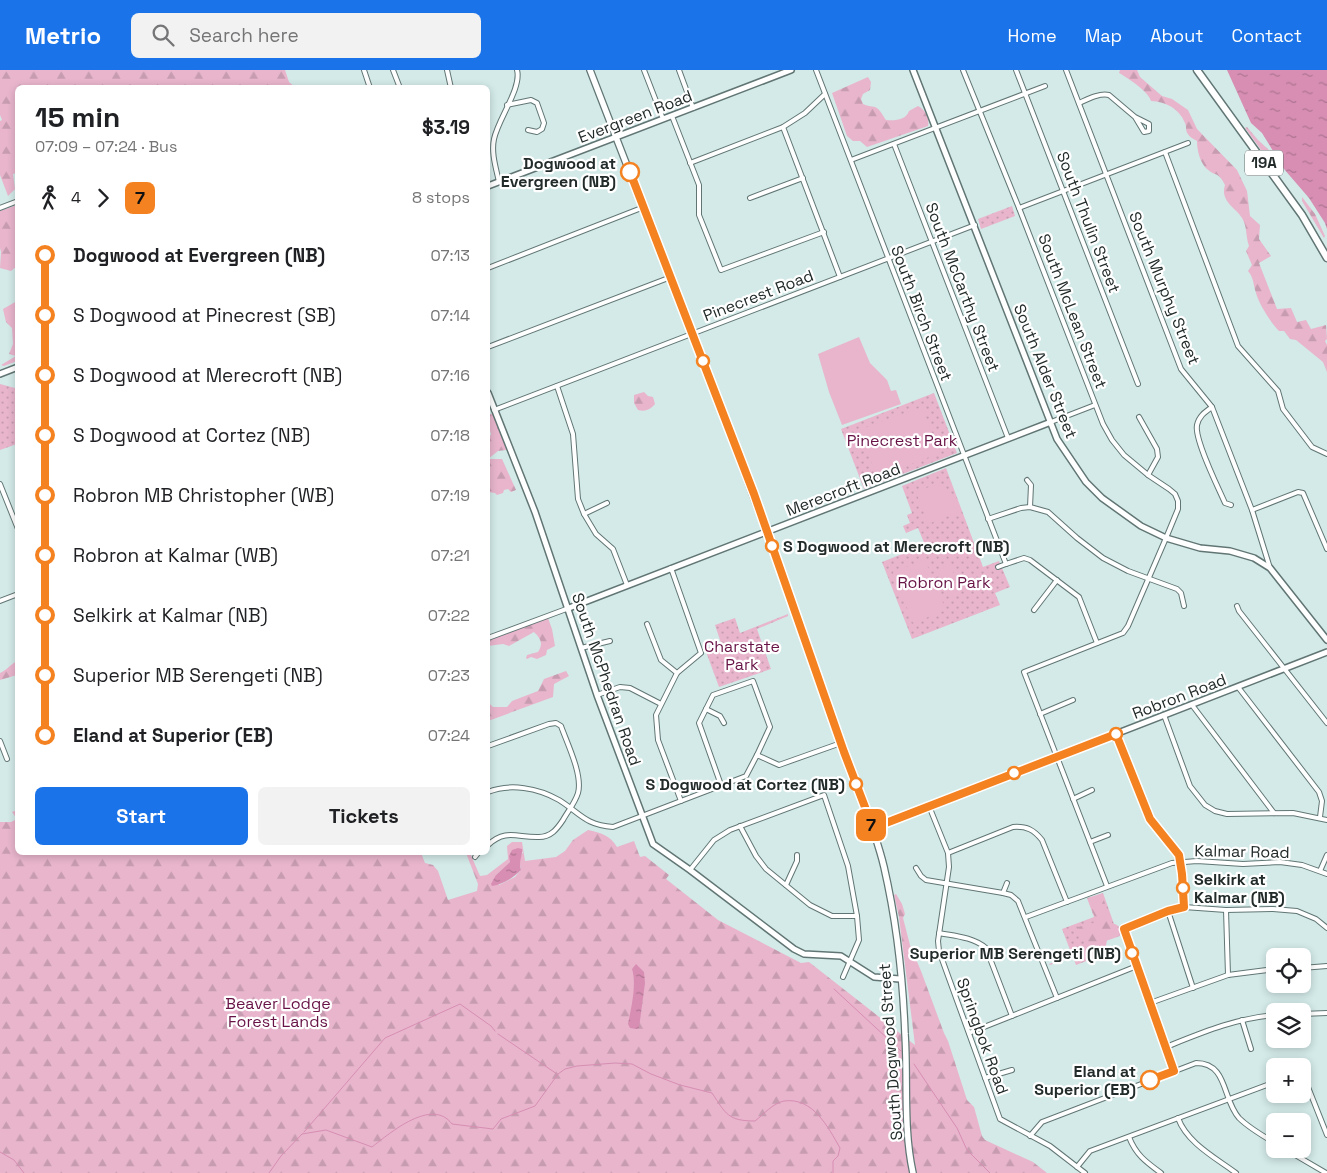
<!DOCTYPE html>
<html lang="en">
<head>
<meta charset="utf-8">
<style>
  body { margin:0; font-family:"Space Grotesk",sans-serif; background:#f2f2f2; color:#202124; height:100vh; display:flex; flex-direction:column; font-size:19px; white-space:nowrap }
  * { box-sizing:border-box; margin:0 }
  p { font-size:16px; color:#757577 }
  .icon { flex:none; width:28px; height:28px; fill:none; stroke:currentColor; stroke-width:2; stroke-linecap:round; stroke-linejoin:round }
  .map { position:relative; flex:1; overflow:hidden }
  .details { position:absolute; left:15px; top:15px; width:475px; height:770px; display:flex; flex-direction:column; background:#fff; border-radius:8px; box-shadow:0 2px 8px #0003 }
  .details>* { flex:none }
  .badge { padding:0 10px; border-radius:8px; font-size:18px; line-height:32px }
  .tools { position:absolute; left:1266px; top:878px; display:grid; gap:10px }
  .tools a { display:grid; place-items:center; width:45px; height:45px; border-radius:8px; background:#fff; box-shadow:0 2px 8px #0003; font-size:25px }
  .map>.badge { position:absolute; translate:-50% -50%; box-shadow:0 0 0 2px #fff }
  .legs { display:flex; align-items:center; gap:8px; height:55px; padding:0 20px; font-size:16px }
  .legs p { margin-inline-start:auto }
  .headline { display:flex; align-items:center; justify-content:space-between; height:85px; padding:0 20px }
  h1 { font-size:28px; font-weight:600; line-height:38px }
  .action { display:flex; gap:10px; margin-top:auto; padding:10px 20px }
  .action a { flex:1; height:58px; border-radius:8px; background:#1a73e8; color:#fff; font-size:20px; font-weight:600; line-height:58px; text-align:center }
  .action a+a { background:#f2f2f2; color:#202124 }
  ul { padding:0 20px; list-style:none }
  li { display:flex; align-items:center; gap:18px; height:60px; font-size:19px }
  li i { display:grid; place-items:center; width:8px; height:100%; margin:0 6px; background:currentColor }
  li i::after { content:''; width:12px; height:12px; margin:-6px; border:4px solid; border-radius:50%; background:#fff }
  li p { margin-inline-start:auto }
  li:first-child i { background:linear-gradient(#0000 50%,currentColor 0) }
  li:last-child i { background:linear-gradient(currentColor 50%,#0000 0) }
  header { display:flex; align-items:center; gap:30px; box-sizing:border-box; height:70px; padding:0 25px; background:#1a73e8; color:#fff }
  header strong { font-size:24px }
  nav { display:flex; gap:28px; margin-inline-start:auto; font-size:18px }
  .search { width:350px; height:45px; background:#f2f2f2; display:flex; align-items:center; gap:12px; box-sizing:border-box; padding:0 18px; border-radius:8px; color:#757577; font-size:19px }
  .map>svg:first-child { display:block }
  .grass { fill:url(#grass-dots) }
  .forest { fill:url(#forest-firs); fill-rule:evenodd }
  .pitch { fill:#e8b5cd }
  .water { fill:url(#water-ripples) }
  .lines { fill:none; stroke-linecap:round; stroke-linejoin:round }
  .stream { stroke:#d78eb2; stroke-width:1 }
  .minor-casing { stroke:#617674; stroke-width:6 }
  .tertiary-casing { stroke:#617674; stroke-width:8 }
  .secondary-casing { stroke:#617674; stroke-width:8 }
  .primary-casing { stroke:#617674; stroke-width:9 }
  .minor { stroke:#fff; stroke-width:4 }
  .tertiary { stroke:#fff; stroke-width:5 }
  .secondary { stroke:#fff; stroke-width:5.5 }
  .primary { stroke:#fff; stroke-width:6 }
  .line-1-casing { stroke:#fff; stroke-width:11 }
  .line-1 { stroke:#f58220; stroke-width:8 }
  .stop-1-dot { fill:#fff; stroke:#f58220; stroke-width:2.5 }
  .labels { text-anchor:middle; stroke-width:4.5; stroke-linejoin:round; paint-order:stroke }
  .shield { fill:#fff; stroke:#646b6a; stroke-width:1 }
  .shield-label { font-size:15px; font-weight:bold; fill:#222b2a }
  .street-label { font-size:16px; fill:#222b2a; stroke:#fff }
  .stop-label { font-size:16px; font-weight:bold; fill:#222b2a; stroke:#fff; text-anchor:end }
  .park-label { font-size:16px; fill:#681346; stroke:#fff }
</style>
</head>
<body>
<header>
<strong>Metrio</strong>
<div class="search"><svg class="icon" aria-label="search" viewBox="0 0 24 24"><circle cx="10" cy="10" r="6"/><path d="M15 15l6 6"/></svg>Search here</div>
<nav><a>Home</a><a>Map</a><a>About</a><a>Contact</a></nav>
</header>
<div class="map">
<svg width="1327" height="1103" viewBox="0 0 1327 1103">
  <defs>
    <pattern id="grass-dots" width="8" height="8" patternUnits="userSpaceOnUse" patternTransform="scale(1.25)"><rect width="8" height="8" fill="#e8b5cd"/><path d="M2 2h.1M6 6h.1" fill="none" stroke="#c79cb0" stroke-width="1.8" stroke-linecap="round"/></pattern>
    <pattern id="forest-firs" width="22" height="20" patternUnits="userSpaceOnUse" patternTransform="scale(1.25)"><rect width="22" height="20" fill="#e8b5cd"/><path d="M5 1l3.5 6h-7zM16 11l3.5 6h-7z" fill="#c79cb0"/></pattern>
    <pattern id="water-ripples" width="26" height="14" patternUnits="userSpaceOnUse" patternTransform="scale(1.25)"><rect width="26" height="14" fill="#d78eb2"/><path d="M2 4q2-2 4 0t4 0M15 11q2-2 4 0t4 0" fill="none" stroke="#ae7491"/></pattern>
  </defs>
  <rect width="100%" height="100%" fill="#d3eae8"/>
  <g class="grass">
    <polygon points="1247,57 1258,70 1282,92 1273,96 1245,58"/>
    <polygon points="1012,136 1015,146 981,159 978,149"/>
    <polygon points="0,314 15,318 18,324 17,374 0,380"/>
    <polygon points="934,323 957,383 864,419 841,359"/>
    <polygon points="946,398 983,497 999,491 1010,517 995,523 1000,535 912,569 882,492 925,475 918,458 906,463 903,456 910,453 907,445 912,443 902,416"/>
    <polygon points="788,544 788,546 757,559 771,599 719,617 705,579 721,573 715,555 735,548 740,563"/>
    <polygon points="1103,823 1114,854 1120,857 1120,866 1103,872 1107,883 1076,895 1073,887 1050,895 1049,894 1072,885 1062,859 1094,847 1087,828"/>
  </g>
  <g class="forest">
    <polygon points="0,0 285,0 289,12 295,17 18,18 17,103 13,104 15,119 8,126 0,105 0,51 2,50 0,45"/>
    <path d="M1120,0H1137L1140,7L1162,26L1172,29L1188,40L1197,59L1237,100L1247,121L1250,146L1260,155L1259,169L1271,186L1259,193L1277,239L1291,238L1297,252L1306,250L1311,259L1326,255L1327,269L1325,271L1327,275V302L1323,292L1296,270L1290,269L1284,261H1279C1271,253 1259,234 1256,223C1253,214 1254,208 1248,201L1252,195L1246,181L1249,176C1246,168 1247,160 1244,152C1240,139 1219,133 1225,115C1218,101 1216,107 1207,99C1200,93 1197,80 1197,71C1194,69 1189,67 1188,64C1185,61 1187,57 1185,53C1179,38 1166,32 1151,31C1149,22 1128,8 1119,3Z"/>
    <path d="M868,7L871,12L870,20L863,24L861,29L863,34C867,36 871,36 875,37C880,39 883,46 886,50C895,51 906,50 909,41L918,36C925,39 930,49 928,56L867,77L860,71H853L847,66L832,23Z"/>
    <polygon points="1302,127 1315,144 1325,166 1324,168 1302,131"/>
    <polygon points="17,135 17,196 11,201 0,198 1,182 0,178 0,141"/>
    <polygon points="17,231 17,242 16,243 18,246 17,291 4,296 1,295 16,286 9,284 13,274 12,258 6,252 3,239"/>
    <path d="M644,322L648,326L653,327L655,334C650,340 645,342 638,340L634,333V325Z"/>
    <polygon points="494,343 505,373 506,380 498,381 488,389 488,370 491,364 488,353 488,345"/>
    <polygon points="490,389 502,389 516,420 511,422 508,419 504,420 503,423 497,425 495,423 488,422 488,399"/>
    <path d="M548,548L552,559L555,576L547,580L546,585L537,589L531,587L527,589L526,588L527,585L538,582C544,573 540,568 534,562L509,576L503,574L488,576V570Z"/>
    <path d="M17,591V605L0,610V603C7,600 11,594 17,591Z"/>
    <polygon points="566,601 569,606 554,614 553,627 488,651 488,632 493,637 507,637 512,631 538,621 544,609"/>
    <path d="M17,740L18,782L421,783L425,793L433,795L438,801L448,830L477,821L478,814L466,783H470L480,806L487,805L508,789L507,776L512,772H522L525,791L556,787L565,781L573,770L588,760C601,763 610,765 617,777L634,771L640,787L645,786L669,805L666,809L718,850L801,893L809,892L915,975L899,847L894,825L896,824L902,834L905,844L903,848L910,875L921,901L944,963L948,971L967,1030L974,1037L982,1066L985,1070L1033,1092L1047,1103H0V752H11L17,749L12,742ZM512,780L523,782L519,790L521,800L515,807L499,815L496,805L510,792Z"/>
    <polygon points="1099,825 1103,828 1112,853 1117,855 1120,865 1107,870 1106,875 1109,882 1108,884 1087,885 1086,877 1078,857 1097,852 1088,830"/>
  </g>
  <g class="pitch">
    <polygon points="859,267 870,293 887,310 891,321 896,320 901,334 842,355 829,322 818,284"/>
    <polygon points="922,337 940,383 877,407 859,360"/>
    <path d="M934,415C950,415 955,428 961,441L928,454L916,422Z"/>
    <polygon points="925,490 946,540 913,553 893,502"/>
    <polygon points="948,495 951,497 961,520 960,524 953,527 948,525 938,501 940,498"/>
  </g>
  <g class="water">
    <polygon points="1227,0 1327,0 1327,159 1325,153 1309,128 1284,99 1262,63 1251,53"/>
    <path d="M518,778L522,779C523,787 518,790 521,800C513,808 504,814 492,816L491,814L496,805L510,792L509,786L512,780Z"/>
    <path d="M636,894L644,902L645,913L639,958L636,959L630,958L628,954C631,939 637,914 632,899Z"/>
  </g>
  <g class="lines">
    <g class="stream">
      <polyline points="834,919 901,981"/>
      <polyline points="498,964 557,1004"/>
      <polyline points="914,994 957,1058 967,1080 990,1103"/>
      <polyline points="304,1062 385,968 460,934 491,956 495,961"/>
      <polyline points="0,1082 14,1090 24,1103"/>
      <path d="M269,1103L281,1086L302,1064L326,1060L372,1077C390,1063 432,1027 452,1054L493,1059L501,1049L535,1036L558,1004L565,999L577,996L615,993L632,994L651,1004L680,1015L712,1023C726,1044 728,1051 755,1051C763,1045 773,1033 784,1031C813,1027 828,1057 840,1078L838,1086L833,1091V1103"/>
    </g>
    <g class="minor-casing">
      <g id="minor">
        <polyline points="364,0 370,18"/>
        <polyline points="393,0 400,18"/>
        <polyline points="447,0 451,18"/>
        <polyline points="644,0 663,49"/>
        <polyline points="679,0 693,38"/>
        <polyline points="816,0 1006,494 1024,488 1030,490 1079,527 1097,573"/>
        <polyline points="963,0 1019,138 1103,354 1112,370 1124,385 1148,405 1169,419 1175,424 1178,431 1178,439 1166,468 1128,556 1123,563 1024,602 1107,816"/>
        <polyline points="1016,0 1138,314"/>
        <polyline points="1066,0 1181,299 1212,337 1252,440 1270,498"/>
        <path d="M1079,33C1088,29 1099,23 1109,25L1135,47L1149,54V61L1144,62L1135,47"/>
        <polyline points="507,35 531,30 537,33 544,53 542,59 537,62 528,60"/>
        <polyline points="672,46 699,115 699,145 721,200 824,162"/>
        <polyline points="783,57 840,207"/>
        <polyline points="894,74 1008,368"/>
        <polyline points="1165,82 1238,276 1278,321 1283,339 1312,377 1327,384"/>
        <polyline points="851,90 1045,16"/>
        <polyline points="690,93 783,57 805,43 825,24"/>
        <path d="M499,112C496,98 491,83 494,69C498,49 522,18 517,0"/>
        <polyline points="750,128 803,108"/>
        <polyline points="0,138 18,131"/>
        <polyline points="1019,138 1188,73"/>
        <polyline points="488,198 644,137"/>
        <polyline points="488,277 671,207"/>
        <polyline points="557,316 573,364 578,429 584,444 596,464 613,479 627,515"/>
        <path d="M1212,337C1205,342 1199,346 1197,355C1194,369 1218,417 1225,433L1231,435"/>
        <polyline points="494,340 975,155"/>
        <polyline points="1139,347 1157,379 1158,387 1148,405"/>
        <polyline points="1051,352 1095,335"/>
        <polyline points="1027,410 1031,415 1030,437"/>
        <polyline points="0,414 18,459"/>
        <polyline points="1252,440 1298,422 1303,423 1327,479"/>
        <polyline points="584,444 607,433"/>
        <polyline points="988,449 1021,438 1030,437 1048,442 1077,468 1103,488 1128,501 1177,519 1181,523 1184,536"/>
        <polyline points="998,497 1006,494"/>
        <polyline points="671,498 701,583 677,603 656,645 658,670 681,731"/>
        <polyline points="0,531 18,524"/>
        <polyline points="1237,536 1239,541 1327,653"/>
        <polyline points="1034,540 1057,510"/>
        <polyline points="647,554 661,590 677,603"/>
        <polyline points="488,568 569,538"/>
        <polyline points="581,578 610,571"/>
        <polyline points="1238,617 1319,722 1322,731 1320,747"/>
        <polyline points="597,625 620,617 630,618 661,634"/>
        <polyline points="1192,635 1274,743"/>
        <polyline points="706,639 720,646 724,653"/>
        <polyline points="1040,644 1073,630"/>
        <polyline points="1164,645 1190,716 1205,735 1215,741 1227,744 1293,743 1327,750"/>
        <polyline points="1116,664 1150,749 1179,785 1183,804 1184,837"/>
        <polyline points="0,671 7,689"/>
        <path d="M488,676L549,654L556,653L561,656C567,673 583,705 578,723C575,733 568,741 563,750C557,759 551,767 539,767C518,768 506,758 488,775"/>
        <polyline points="721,715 699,653 713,625 753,611 770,657 757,685"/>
        <path d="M488,722C510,713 538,718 559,730C580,743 585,755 613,757L746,706L757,685L779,695L841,673"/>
        <polyline points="1073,729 1092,720"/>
        <polyline points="929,736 948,783 949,797 938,871 939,881 1000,1049 1050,1076 1085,1103"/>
        <polyline points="740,756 756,786 766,799 810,835 832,846 857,846"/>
        <polyline points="1090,772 1108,765"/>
        <path d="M948,783L1013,757C1027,756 1034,760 1042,770L1067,832"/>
        <polyline points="475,787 479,782"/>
        <polyline points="916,798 921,806 926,810 1003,823 1011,825 1018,831 1057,928"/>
        <polyline points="690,800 714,770 730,760 824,725 848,796 857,846 859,870 843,907"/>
        <polyline points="1320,801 1327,785"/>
        <polyline points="786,815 797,791 797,785"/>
        <polyline points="1003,823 1007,813"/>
        <polyline points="1226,840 1228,905"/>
        <polyline points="1168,841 1193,918"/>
        <polyline points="1026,847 1172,793 1197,791 1243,794 1280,792 1302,795 1327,804"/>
        <path d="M939,863C955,866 973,867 986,878L1012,946"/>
        <polyline points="1302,898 1327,896"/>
        <polyline points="1150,933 1228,905 1275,899"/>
        <polyline points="1302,944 1327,943"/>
        <polyline points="1242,950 1251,979"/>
        <polyline points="969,963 1137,896"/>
        <path d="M1166,977C1201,963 1236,948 1275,945"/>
        <polyline points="1174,1001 1124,859 1168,841 1184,837 1226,840 1273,839 1297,841 1316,849 1327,858"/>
        <polyline points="1302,1002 1327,1065"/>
        <polyline points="985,1008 1012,1000"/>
        <path d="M1178,1048C1187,1073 1216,1088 1236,1103"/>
        <path d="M1030,1066L1042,1052L1196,993C1228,993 1222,1029 1239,1048C1249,1058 1263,1066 1275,1073"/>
        <path d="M1129,1067C1136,1085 1146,1092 1161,1103"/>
        <polyline points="1285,1079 1326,1103"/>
        <polyline points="1077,1097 1090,1081 1275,1012"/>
      </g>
    </g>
    <g class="tertiary-casing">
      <g id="tertiary">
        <polyline points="913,0 1057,369 1086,412 1102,428 1141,456 1166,468 1200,478 1230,481 1254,488 1270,498 1327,570"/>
        <polyline points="488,116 791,0"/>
        <polyline points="0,304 18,297"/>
        <polyline points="488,323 535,442 597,625 653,774 690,800 794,879 804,884 841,886 874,907 900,909"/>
        <polyline points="569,538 1051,352"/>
        <polyline points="873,758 1327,582"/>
      </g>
    </g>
    <g class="secondary-casing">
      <path id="secondary" d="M590,0C666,197 744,393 813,593C825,628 837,663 850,698C862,730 876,763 884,797C896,849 903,910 905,964C908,1010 903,1058 913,1103"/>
    </g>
    <g class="primary-casing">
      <polyline id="primary" points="1197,0 1302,145 1327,188"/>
    </g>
    <use href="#minor" class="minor"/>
    <use href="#tertiary" class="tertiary"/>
    <use href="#secondary" class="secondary"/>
    <use href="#primary" class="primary"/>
  </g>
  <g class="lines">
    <g class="line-1-casing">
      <polyline id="line-1" points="630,102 754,424 844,682 873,758 1116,664 1150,749 1179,785 1182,804 1184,837 1168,841 1124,859 1174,1001 1150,1010"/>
    </g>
    <use href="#line-1" class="line-1"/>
  </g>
  <g class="stop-1-dot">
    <circle cx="630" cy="102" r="9"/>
    <circle cx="703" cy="291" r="6"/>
    <circle cx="772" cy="476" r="6"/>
    <circle cx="1116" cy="664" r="6"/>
    <circle cx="1014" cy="703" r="6"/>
    <circle cx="856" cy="714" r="6"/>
    <circle cx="1183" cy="818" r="6"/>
    <circle cx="1132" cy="883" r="6"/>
    <circle cx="1150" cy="1010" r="9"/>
  </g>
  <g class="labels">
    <rect class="shield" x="1245" y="80.5" width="38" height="25" rx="4"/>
    <g class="shield-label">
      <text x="1264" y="98">19A</text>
    </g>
    <g class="street-label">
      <text transform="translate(635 46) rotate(-21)" y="6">Evergreen Road</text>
      <text transform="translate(1089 152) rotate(69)" y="6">South Thulin Street</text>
      <text transform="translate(963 217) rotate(69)" y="6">South McCarthy Street</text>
      <text transform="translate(1165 218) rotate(68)" y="6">South Murphy Street</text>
      <text transform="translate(758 225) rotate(-21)" y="6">Pinecrest Road</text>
      <text transform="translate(1073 241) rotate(69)" y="6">South McLean Street</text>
      <text transform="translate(922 243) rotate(69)" y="6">South Birch Street</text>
      <text transform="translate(1046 301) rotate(68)" y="6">South Alder Street</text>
      <text transform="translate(843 419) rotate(-21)" y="6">Merecroft Road</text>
      <text transform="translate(607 609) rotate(71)" y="6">South McPhedran Road</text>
      <text transform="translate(1179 626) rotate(-21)" y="6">Robron Road</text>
      <text transform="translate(1242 781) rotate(1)" y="6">Kalmar Road</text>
      <text transform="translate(983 966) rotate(70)" y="6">Springbok Road</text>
      <text transform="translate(890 982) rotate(-94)" y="6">South Dogwood Street</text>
    </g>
    <g class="stop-label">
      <text x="616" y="99">Dogwood at<tspan x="616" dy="18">Evergreen (NB)</tspan></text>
      <text x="783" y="482" text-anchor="start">S Dogwood at Merecroft (NB)</text>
      <text x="845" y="720">S Dogwood at Cortez (NB)</text>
      <text x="1194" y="815" text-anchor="start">Selkirk at<tspan x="1194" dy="18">Kalmar (NB)</tspan></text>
      <text x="1121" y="889">Superior MB Serengeti (NB)</text>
      <text x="1136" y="1007">Eland at<tspan x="1136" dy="18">Superior (EB)</tspan></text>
    </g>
    <g class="park-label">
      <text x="902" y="376">Pinecrest Park</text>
      <text x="944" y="518">Robron Park</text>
      <text x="742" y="582">Charstate<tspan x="742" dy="18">Park</tspan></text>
      <text x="278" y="939">Beaver Lodge<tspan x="278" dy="18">Forest Lands</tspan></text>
    </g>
  </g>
</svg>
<div class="tools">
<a><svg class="icon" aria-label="locate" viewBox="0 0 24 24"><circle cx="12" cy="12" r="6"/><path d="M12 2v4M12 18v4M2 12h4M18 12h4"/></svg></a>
<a><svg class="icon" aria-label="layers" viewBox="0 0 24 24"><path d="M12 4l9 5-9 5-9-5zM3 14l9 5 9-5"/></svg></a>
<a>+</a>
<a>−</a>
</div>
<b class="badge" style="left:871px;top:755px;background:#f58220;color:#111">7</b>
<section class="details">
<div class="headline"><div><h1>15 min</h1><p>07:09 – 07:24 · Bus</p></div><b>$3.19</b></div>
<div class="legs"><svg class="icon" aria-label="walk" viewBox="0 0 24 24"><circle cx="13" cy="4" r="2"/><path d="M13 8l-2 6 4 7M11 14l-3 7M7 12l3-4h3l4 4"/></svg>4<svg class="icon" aria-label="forward" viewBox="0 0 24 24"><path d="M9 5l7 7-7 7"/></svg><b class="badge" style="background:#f58220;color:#111">7</b><p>8 stops</p></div>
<ul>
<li><i style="color:#f58220"></i><b>Dogwood at Evergreen (NB)</b><p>07:13</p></li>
<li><i style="color:#f58220"></i><span>S Dogwood at Pinecrest (SB)</span><p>07:14</p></li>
<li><i style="color:#f58220"></i><span>S Dogwood at Merecroft (NB)</span><p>07:16</p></li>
<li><i style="color:#f58220"></i><span>S Dogwood at Cortez (NB)</span><p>07:18</p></li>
<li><i style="color:#f58220"></i><span>Robron MB Christopher (WB)</span><p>07:19</p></li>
<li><i style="color:#f58220"></i><span>Robron at Kalmar (WB)</span><p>07:21</p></li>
<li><i style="color:#f58220"></i><span>Selkirk at Kalmar (NB)</span><p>07:22</p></li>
<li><i style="color:#f58220"></i><span>Superior MB Serengeti (NB)</span><p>07:23</p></li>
<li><i style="color:#f58220"></i><b>Eland at Superior (EB)</b><p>07:24</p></li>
</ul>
<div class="action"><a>Start</a><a>Tickets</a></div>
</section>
</div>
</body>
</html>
